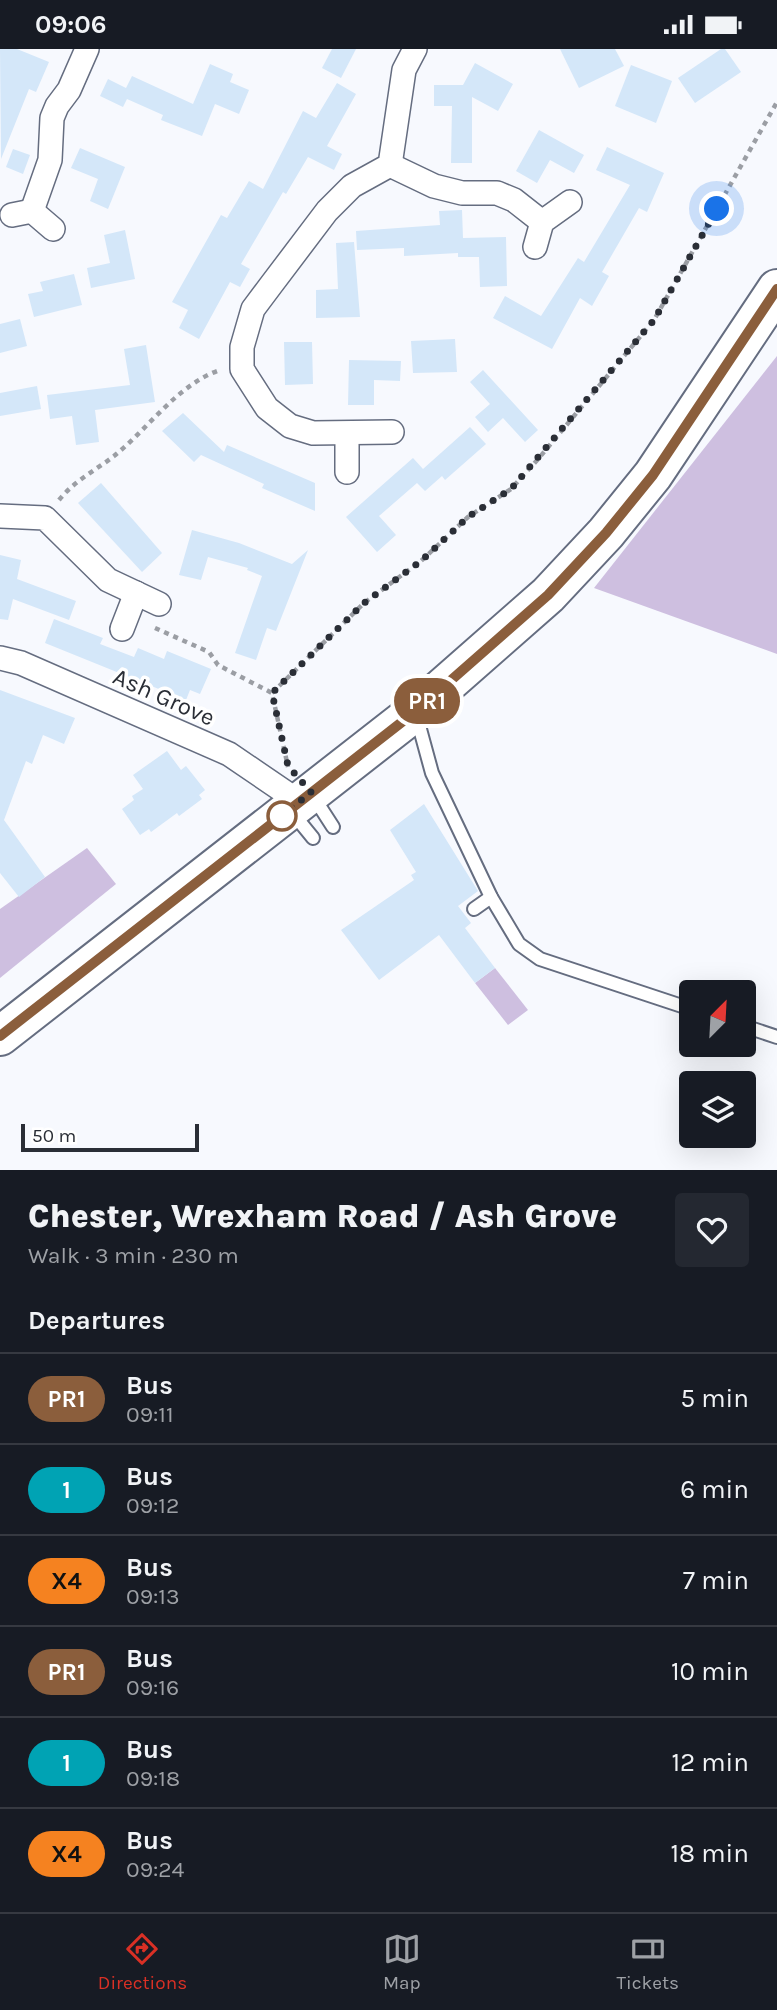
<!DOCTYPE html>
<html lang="en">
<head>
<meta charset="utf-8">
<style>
  body { margin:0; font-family:Karla,sans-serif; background:#242831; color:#f1f3f6; height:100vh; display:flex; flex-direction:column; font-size:26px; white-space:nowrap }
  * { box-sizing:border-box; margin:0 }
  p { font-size:23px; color:#9ea1a6 }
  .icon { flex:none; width:38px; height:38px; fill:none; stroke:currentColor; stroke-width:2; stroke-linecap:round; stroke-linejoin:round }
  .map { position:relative; height:1121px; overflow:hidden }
  .side { display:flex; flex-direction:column; background:#171b24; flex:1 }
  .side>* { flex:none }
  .badge { padding:0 14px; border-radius:23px; font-size:24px; line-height:46px }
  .needle { width:46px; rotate:24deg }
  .controls { position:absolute; left:679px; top:931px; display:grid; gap:14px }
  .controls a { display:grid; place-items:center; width:77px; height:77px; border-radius:7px; background:#171b24; box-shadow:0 7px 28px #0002; font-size:35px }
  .scale { position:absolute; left:21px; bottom:18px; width:178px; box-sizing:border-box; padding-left:7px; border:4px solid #2a2e36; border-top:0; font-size:19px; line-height:24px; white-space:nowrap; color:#2a2e36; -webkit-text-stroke:5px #fff; paint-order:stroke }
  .you { position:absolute; width:35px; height:35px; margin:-18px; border:5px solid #fff; border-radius:50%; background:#1a73e8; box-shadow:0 0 0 10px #1a73e833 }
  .map>.badge { position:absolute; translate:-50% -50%; box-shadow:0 0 0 4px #fff }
  h2 { padding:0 28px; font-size:26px; line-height:63px }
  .round { display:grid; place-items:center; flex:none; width:74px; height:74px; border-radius:7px; background:#242831 }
  .head { display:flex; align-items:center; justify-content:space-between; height:119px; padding:0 28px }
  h1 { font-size:33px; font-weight:800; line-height:52px }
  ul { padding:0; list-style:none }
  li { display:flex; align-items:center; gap:21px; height:91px; padding:0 28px; border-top:2px solid #363941 }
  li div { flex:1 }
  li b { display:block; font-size:26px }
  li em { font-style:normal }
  li .badge { min-width:77px; font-weight:700; text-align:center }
  .status { display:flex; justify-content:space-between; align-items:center; height:49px; padding:0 35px; background:#171b24; direction:ltr }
  .status svg { height:19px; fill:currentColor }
  .dock { display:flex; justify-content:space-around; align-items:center; height:98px; border-top:2px solid #363941; background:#171b24; font-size:19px; color:#9ea1a6 }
  .dock a { display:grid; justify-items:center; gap:4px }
  .dock .on { color:#d93025 }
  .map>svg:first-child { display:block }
  .green { fill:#cebfe0 }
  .building { fill:#d4e7f9 }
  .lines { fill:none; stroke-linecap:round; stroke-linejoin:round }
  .lane-casing { stroke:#656d80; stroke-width:16 }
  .street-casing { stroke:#656d80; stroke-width:26 }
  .highway-casing { stroke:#656d80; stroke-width:42 }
  .path { stroke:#9b9ea4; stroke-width:4.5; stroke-dasharray:5 5; stroke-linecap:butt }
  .lane { stroke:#fff; stroke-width:12 }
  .street { stroke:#fff; stroke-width:23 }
  .highway { stroke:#fff; stroke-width:38 }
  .line-casing { stroke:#fff; stroke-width:16 }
  .line { stroke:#8b5e3c; stroke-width:10 }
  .walk { stroke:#2a2e36; stroke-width:7; stroke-dasharray:0 12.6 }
  .stop-dot { fill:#fff; stroke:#8b5e3c; stroke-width:3.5 }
  .labels { text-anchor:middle; stroke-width:7; stroke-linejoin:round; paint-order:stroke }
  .street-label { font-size:24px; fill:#2a2e36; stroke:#fff }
</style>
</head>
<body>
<div class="status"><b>09:06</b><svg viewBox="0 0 49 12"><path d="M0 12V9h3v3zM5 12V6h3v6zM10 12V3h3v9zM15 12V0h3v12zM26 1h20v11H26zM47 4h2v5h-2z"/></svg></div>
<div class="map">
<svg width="777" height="1121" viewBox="0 0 777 1121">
  <rect width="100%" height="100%" fill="#f7f9fe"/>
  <g class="green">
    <polygon points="777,307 777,605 594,539"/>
    <polygon points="87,799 116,835 0,929 0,860"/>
    <polygon points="495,919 528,961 508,976 475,934"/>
  </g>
  <g class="building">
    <polygon points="0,0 17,0 49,13 36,43 29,40 1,110"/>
    <polygon points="332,0 356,0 341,29 322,19"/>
    <polygon points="560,0 615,0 624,17 579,39"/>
    <polygon points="721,0 725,0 741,23 695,54 678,29"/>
    <polygon points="475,14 513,35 498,62 472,48 472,114 451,114 452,57 434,57 434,36 463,36"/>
    <polygon points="210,15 233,25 230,33 249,41 239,65 215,55 202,87 161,71 163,66 127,50 123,58 100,47 108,30 126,39 132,27 193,55"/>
    <polygon points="631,16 672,32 656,74 615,57"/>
    <polygon points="337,34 356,45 327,97 342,105 334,121 308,108 286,145 283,143 241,215 250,220 240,238 230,233 199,290 179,279 188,261 172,253 221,166 227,169 249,132 263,140 303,62 316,69"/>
    <polygon points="539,81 584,106 574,124 550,111 537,134 516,122"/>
    <polygon points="607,98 664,124 647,163 639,159 602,223 609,227 592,257 580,249 552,300 493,269 505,247 541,267 578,209 584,213 630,136 596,121"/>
    <polygon points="80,99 125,118 108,160 90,152 98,130 71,119"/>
    <polygon points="13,100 30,106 23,125 6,118"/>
    <polygon points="462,161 463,189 506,188 507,237 480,238 479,208 458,208 458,204 404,207 404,199 357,201 356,182 440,176 439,162"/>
    <polygon points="125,181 135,230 91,239 87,219 110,214 104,186"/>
    <polygon points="354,193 360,268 316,269 316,241 338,240 336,194"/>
    <polygon points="74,225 82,256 34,268 28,245 43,242 40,233"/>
    <polygon points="20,270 27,297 0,304 0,275"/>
    <polygon points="455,290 457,323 413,324 411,292"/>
    <polygon points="284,293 312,293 313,335 285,336"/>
    <polygon points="146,296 155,353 95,361 99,393 76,396 72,367 50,370 47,346 130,336 124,300"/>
    <polygon points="349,311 401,312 400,332 374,331 374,356 348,356"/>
    <polygon points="483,321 538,381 525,393 503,369 488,383 475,368 490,355 470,333"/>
    <polygon points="37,337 41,360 0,367 0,344"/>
    <polygon points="183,364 224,403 227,396 315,434 315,462 262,439 264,435 201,406 194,413 162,382"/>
    <polygon points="470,378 486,395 445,431 442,427 425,442 417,434 379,467 396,486 377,503 346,468 413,409 423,420"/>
    <polygon points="101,434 162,504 142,523 78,454"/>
    <polygon points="192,481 239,494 292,515 308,501 276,582 267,579 256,611 235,604 262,527 247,521 248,519 208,508 201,531 179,526"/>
    <polygon points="0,506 21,511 17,530 76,552 69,571 13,550 8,571 0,570"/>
    <polygon points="54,570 103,589 100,595 134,608 138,599 164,610 167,602 211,620 200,645 190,641 186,651 45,594"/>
    <polygon points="0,641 75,669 64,695 43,686 32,715 26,712 4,771 45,828 19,848 0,824"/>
    <polygon points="167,702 181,721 186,717 205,741 199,746 202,750 179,767 177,764 151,783 149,780 140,786 122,760 134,751 132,747 143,740 133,726"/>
    <polygon points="424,755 478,842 458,857 471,874 465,879 495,919 475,934 439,886 379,931 341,881 414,831 411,826 416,823 390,781"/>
  </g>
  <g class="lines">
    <g class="lane-casing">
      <g id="lane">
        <polyline points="417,669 432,724 491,848 519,895 540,910 691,960"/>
        <polyline points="313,747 333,778"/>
        <polyline points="291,762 313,789"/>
        <polyline points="474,860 491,848"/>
        <polyline points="744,977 777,988"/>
      </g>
    </g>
    <g class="street-casing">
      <g id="street">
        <polyline points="390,116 434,137 462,144 497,144 514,151 542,173"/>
        <polyline points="32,162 50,111 52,69 57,57 69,41 87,0"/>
        <polyline points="12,166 32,162 53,180"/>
        <polyline points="535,198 542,173 570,153"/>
        <polyline points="392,383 313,384 290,377 267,359 242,320 242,298 253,260 271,236 327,162 352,137 390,116 404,21 415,0"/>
        <polyline points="347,423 347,385"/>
        <polyline points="0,467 45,469 108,531 159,555"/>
        <polyline points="122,580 136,544"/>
        <polyline points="0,609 21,614 229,705 298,752"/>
      </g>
    </g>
    <g class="highway-casing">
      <polyline id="highway" points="0,987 416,662 548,546 606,484 653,426 777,240"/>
    </g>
    <g class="path">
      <path d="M59,451C74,432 96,421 114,407C148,380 178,335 220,321"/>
      <polyline points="155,579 209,603 218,616 272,644 288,718"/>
      <polyline points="272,644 364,554 421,512 468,468 511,440 539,409 654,271 777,53"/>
    </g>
    <use href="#lane" class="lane"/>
    <use href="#street" class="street"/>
    <use href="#highway" class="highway"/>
  </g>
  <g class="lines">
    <g class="line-casing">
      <polyline id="line" points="0,987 416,662 548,546 606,484 653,426 777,240"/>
    </g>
    <use href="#line" class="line"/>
    <polyline class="walk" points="282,767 311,743 288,717 272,644 364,554 421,512 468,468 511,440 654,271 717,160"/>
  </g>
  <circle class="stop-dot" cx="282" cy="767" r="14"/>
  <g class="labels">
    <g class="street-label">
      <text transform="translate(164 648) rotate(24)" y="8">Ash Grove</text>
    </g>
  </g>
</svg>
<div class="controls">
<a><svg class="needle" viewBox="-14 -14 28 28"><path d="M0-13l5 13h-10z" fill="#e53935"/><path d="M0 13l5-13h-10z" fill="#9ea1a6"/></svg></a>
<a><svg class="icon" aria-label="layers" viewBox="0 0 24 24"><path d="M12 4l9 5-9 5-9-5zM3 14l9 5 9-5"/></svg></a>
</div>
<div class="scale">50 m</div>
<div class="you" style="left:717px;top:160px"></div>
<b class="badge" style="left:427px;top:652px;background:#8b5e3c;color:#fff">PR1</b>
</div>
<section class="side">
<div class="head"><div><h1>Chester, Wrexham Road / Ash Grove</h1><p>Walk · 3 min · 230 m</p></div><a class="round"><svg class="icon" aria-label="heart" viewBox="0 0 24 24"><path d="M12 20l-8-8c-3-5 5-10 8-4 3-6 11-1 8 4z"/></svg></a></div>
<h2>Departures</h2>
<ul>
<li><span class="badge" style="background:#8b5e3c;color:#fff">PR1</span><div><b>Bus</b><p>09:11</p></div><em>5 min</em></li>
<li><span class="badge" style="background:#00a3b4;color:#fff">1</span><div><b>Bus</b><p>09:12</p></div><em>6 min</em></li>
<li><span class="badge" style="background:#f58220;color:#111">X4</span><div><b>Bus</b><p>09:13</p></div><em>7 min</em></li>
<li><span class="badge" style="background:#8b5e3c;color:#fff">PR1</span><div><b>Bus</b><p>09:16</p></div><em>10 min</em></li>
<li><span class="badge" style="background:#00a3b4;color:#fff">1</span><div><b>Bus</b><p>09:18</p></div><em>12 min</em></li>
<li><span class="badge" style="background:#f58220;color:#111">X4</span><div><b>Bus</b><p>09:24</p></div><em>18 min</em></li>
</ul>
</section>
<nav class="dock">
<a class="on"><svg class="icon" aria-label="directions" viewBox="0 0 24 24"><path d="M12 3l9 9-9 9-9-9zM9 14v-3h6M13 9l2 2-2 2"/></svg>Directions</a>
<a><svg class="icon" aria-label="map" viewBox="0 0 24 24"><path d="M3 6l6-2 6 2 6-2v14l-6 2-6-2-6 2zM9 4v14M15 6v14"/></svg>Map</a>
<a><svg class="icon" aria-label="tickets" viewBox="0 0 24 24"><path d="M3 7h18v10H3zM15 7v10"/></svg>Tickets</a>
</nav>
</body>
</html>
